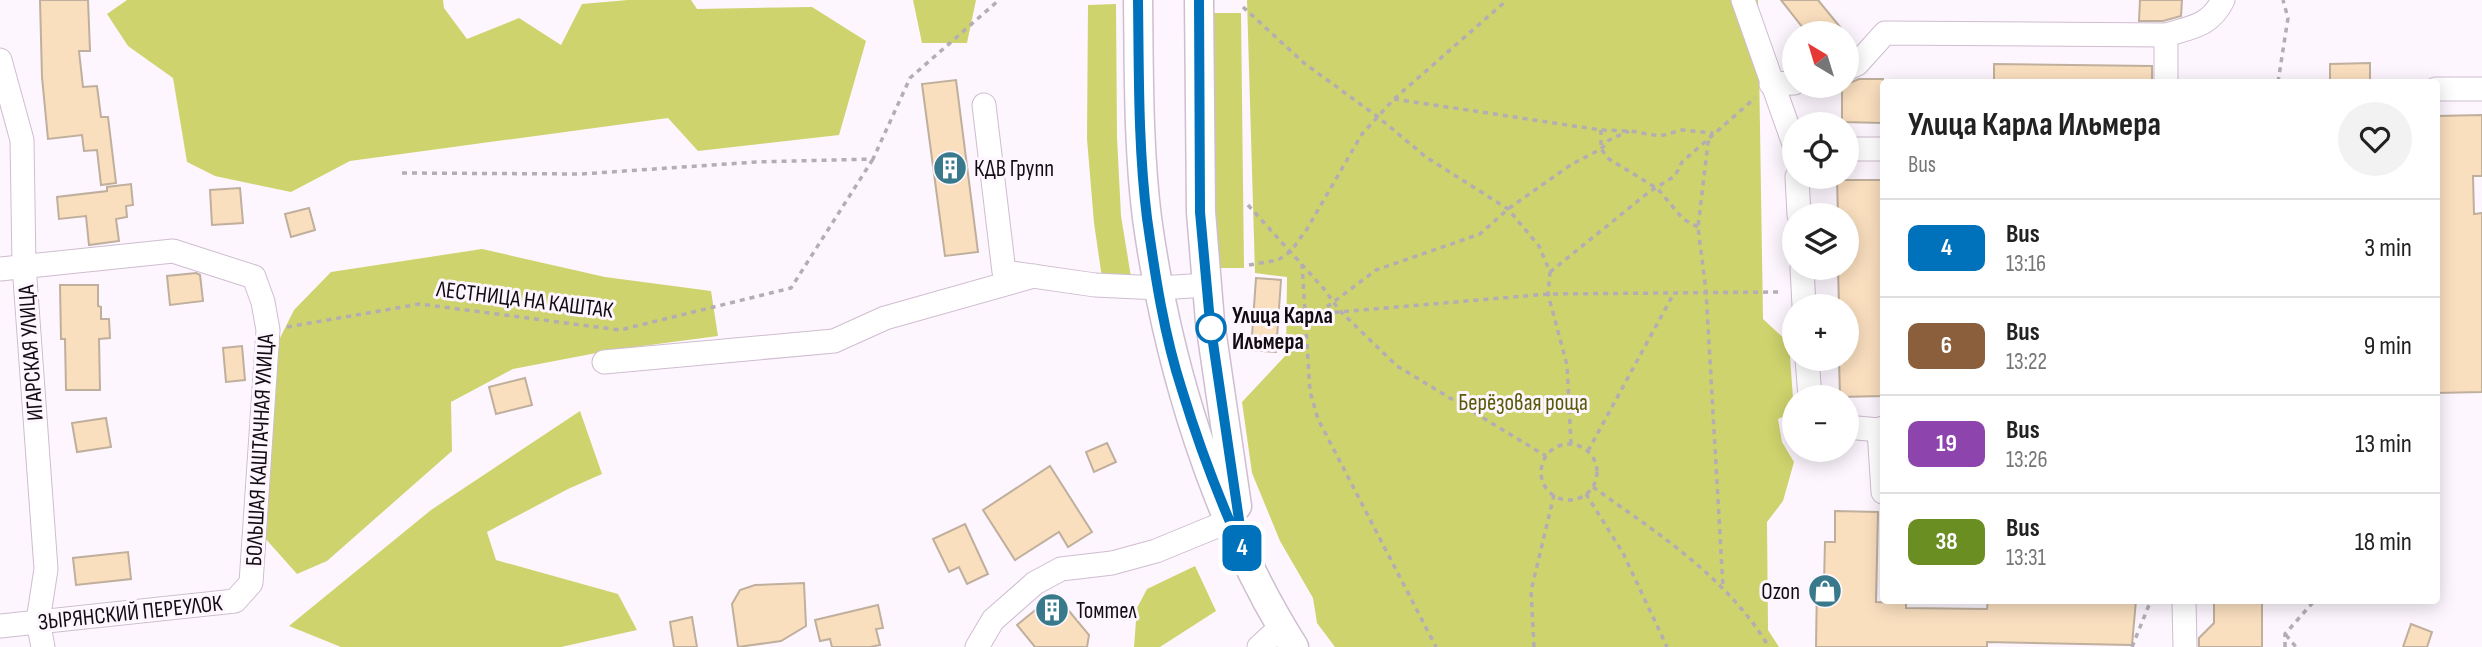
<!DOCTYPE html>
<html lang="en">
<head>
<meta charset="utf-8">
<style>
  body { margin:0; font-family:"Sofia Sans Condensed",sans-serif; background:#f2f2f2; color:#222; height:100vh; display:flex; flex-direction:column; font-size:26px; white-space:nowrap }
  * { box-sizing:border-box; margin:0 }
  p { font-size:23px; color:#767676 }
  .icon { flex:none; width:38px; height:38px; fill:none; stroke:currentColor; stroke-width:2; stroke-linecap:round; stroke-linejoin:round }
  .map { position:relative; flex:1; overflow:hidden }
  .panel { position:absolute; left:1880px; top:79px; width:560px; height:525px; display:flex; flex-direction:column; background:#fff; border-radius:7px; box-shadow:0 4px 18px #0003 }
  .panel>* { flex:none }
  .badge { padding:0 14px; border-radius:10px; font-size:24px; line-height:46px }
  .needle { width:46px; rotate:322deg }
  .fabs { position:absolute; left:1782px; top:21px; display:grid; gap:14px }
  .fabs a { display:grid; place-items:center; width:77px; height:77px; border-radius:50%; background:#fff; box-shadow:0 4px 18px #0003; font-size:35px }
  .map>.badge { position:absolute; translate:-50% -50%; box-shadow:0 0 0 4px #fff }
  .round { display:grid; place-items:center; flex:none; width:74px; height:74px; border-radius:37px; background:#f2f2f2 }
  .overview { display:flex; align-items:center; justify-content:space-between; height:119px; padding:0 28px }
  h1 { font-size:33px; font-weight:700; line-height:52px }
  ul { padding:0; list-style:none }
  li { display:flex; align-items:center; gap:21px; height:98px; padding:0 28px; border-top:2px solid #e0e0e0 }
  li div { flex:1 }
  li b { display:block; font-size:26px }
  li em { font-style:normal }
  li .badge { min-width:77px; font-weight:700; text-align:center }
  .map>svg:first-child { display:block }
  .green { fill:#ced36d }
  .building { fill:#fadfbf; stroke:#bfaf9c; stroke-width:2 }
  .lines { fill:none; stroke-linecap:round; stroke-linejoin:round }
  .minor-casing { stroke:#cfbdd0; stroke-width:25 }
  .major-casing { stroke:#cfbdd0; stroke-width:31 }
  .path { stroke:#b3adb4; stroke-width:3.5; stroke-dasharray:5 5; stroke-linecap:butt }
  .minor { stroke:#fff; stroke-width:23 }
  .major { stroke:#fff; stroke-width:28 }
  .line-casing { stroke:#fff; stroke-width:16 }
  .line { stroke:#0072bc; stroke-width:10 }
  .stop-dot { fill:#fff; stroke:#0072bc; stroke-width:3.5 }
  .labels { text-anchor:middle; stroke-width:6; stroke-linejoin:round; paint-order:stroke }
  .poi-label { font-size:23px; fill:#120c12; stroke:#fdf6fe; text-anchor:start }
  .street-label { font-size:23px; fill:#120c12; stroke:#fdf6fe }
  .stop-label { font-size:23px; font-weight:bold; fill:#120c12; stroke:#fdf6fe; text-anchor:start }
  .park-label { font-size:23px; fill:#585a07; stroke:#fdf6fe }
</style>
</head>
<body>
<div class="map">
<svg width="2482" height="647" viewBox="0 0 2482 647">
  <rect width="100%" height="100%" fill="#fdf6fe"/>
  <g class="green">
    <polygon points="127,0 443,0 444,8 467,39 519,18 561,45 582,4 628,0 691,0 697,9 812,7 866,41 839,135 698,151 668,118 350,161 291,192 215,176 187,162 173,78 128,46 107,14"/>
    <polygon points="913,0 976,0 967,43 922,43"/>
    <polygon points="1247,0 1758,0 1763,319 1789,343 1794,412 1778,419 1782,442 1794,462 1783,501 1767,522 1768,630 1779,647 1335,647 1317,623 1313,598 1280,541 1252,473 1242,402 1286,355 1287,277 1255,273"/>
    <polygon points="1116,4 1117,137 1121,216 1131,277 1102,278 1094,223 1087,139 1088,5"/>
    <polygon points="1212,13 1241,13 1244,268 1214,268"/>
    <polygon points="482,249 605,277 711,291 718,336 612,350 513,369 451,402 452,451 327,561 297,574 264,537 275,348 294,310 331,272"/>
    <polygon points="580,411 602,474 568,489 487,532 496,560 618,594 637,630 561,647 341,647 289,626 431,510"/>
    <polygon points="1195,566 1216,611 1160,647 1134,647 1137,608 1147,589"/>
  </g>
  <g class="building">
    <polygon points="40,0 88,0 90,51 79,51 83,87 97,86 101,117 108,117 116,183 101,185 97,150 84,151 82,135 48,139 42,77"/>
    <polygon points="1781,0 1818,0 1845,33 1807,33"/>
    <polygon points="2140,0 2182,0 2181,16 2163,21 2139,21"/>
    <polygon points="2370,63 2370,82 2330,82 2330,64"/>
    <polygon points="1994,64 2152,66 2152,82 1994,82"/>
    <polygon points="1859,79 1883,79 1883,123 1842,122 1842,86"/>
    <polygon points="956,80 978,252 945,256 922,84"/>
    <polygon points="2482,115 2482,176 2473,176 2474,214 2482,213 2482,392 2436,393 2436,116"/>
    <polygon points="1837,180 1881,180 1883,396 1840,397 1839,359 1846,359 1846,306 1839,306 1838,268 1846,268 1846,215 1838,215"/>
    <polygon points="131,184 133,205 126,206 127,217 116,219 119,241 89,245 86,216 59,219 57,197 107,191 107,187"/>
    <polygon points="240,188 243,223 212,225 210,190"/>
    <polygon points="309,208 315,230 291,237 285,214"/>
    <polygon points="196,273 200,275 203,301 170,305 167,276"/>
    <polygon points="1256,278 1281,280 1276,352 1251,350"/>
    <polygon points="60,285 98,285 98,306 101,307 101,319 109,319 110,338 99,339 100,390 66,390 65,339 61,339"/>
    <polygon points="242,346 245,380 226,382 223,348"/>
    <polygon points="525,378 532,405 496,414 489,387"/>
    <polygon points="106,418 111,447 77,452 72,423"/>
    <polygon points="1107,443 1116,462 1094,472 1086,452"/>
    <polygon points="1050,466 1092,532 1068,547 1059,532 1015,560 983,510"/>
    <polygon points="1835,511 1878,512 1876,602 1906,603 1906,608 1987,609 1988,600 2136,600 2132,645 1987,642 1987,647 1816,647 1817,583 1824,583 1825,542 1835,542"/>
    <polygon points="965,524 988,574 967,584 959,567 949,572 933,539"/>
    <polygon points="128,552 131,579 76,585 73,558"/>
    <polygon points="804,583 806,626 781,641 738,647 732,604 740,590 755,585"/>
    <polygon points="1055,594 1089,635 1087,647 1035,647 1017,625"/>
    <polygon points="2214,600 2262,600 2262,647 2199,647 2199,638 2214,623"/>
    <polygon points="878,605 883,628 876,629 880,645 870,647 832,647 830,639 820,641 815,620"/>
    <polygon points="692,617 697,647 674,647 670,622"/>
    <polygon points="2411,624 2432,632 2427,647 2403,647"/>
  </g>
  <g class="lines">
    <g class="minor-casing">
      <g id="minor">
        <polyline points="1743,0 1794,144"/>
        <polyline points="0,60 22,140 24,265 46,569 38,621 43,647"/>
        <path d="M1846,69L1857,64L1885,33L2166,35C2192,27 2210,26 2223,0"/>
        <polyline points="2166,82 2166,35"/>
        <polyline points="1771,84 1794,83"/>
        <polyline points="2436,89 2482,89"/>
        <polyline points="984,105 1004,272 1095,285 1159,288 1207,285"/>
        <polyline points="1846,149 1883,149"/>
        <polyline points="1797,177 1799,215"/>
        <polyline points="1802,268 1804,306"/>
        <polyline points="0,269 173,251 254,277 263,302 268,330 251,583 235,601 0,626"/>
        <polyline points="1807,359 1810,397"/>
        <polyline points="604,362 834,341 885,318 1034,276"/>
        <polyline points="1846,427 1879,430"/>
        <polyline points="1883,428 1879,430 1883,492"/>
        <polyline points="2184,600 2185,647"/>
        <polyline points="977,647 993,620 1035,583 1061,569 1112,563 1156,551 1229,521"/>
        <polyline points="1259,647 1281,627"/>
      </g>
    </g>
    <g class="major-casing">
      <g id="major">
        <path d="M1138,0C1139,72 1138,146 1147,218C1167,363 1215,522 1294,647"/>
        <polyline points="1199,0 1201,212 1210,322 1237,506"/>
      </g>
    </g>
    <g class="path">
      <polyline points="1243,7 1304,63 1378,117 1426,157 1508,209 1539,246 1550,272 1548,294 1567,365 1571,444"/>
      <polyline points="2278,82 2288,18 2283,0"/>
      <polyline points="1394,99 1601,130 1630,131 1660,136 1682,130 1712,133 1708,143 1698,227 1706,291 1723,587"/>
      <polyline points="1601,130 1601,149 1609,159 1658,189 1683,219 1698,227"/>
      <polyline points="402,173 581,174 756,162 873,159 910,78 999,0"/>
      <polyline points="1248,205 1324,289 1340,311 1397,366 1546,456"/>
      <polyline points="1302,264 1310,392 1318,419 1436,647"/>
      <polyline points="1249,265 1278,260 1291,251 1307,229 1362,134 1394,99 1507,0"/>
      <polyline points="1550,272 1649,192 1675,176 1682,162 1755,98"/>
      <polyline points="1319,313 1376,270 1480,234 1508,209 1572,164 1601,149 1609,140 1629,131"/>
      <polyline points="1304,315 1548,294 1781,292"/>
      <polyline points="287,327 420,304 620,330 791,288 873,159"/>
      <circle cx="1569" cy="472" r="28"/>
      <polyline points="1588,451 1674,293"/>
      <path d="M1593,487C1657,533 1727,577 1769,647"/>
      <polyline points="1586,494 1623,553 1667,647"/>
      <polyline points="2286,635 2296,647"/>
      <polyline points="1534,647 1531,591 1554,495"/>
      <polyline points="2132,647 2151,600"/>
      <polyline points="2285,647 2285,634 2315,600"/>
    </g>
    <use href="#minor" class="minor"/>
    <use href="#major" class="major"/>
  </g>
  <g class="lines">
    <g class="line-casing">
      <path id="line" d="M1138,0C1139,72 1138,146 1147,218C1155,275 1164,335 1182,390C1199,446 1220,501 1244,554L1210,322L1200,212L1199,0"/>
    </g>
    <use href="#line" class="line"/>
  </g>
  <defs>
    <g id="building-disc" transform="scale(1.75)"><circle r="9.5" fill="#387a8c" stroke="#fdf6fe"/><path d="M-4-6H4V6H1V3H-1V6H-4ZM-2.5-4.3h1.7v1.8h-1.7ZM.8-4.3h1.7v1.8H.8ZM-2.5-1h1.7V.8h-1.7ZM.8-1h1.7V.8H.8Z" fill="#fff"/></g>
    <g id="shop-disc" transform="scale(1.75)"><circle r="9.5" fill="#387a8c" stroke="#fdf6fe"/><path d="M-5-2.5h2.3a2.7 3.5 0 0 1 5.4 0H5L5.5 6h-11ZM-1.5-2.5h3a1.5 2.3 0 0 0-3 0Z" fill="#fff"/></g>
  </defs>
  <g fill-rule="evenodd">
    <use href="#building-disc" x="950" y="168"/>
    <use href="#shop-disc" x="1825" y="591"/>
    <use href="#building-disc" x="1052" y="610"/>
  </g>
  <circle class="stop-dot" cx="1211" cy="328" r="14"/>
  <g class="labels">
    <g class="poi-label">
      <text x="974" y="176">КДВ Групп</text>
      <text x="1800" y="599" text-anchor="end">Ozon</text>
      <text x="1076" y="618">Томтел</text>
    </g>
    <g class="street-label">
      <text transform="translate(525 299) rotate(7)" y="8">ЛЕСТНИЦА НА КАШТАК</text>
      <text transform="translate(30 353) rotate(-94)" y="8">ИГАРСКАЯ УЛИЦА</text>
      <text transform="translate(259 450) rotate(-87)" y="8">БОЛЬШАЯ КАШТАЧНАЯ УЛИЦА</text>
      <text transform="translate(130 612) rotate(-6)" y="8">ЗЫРЯНСКИЙ ПЕРЕУЛОК</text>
    </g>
    <g class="stop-label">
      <text x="1232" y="323">Улица Карла<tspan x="1232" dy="26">Ильмера</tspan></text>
    </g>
    <g class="park-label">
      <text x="1523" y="410">Берёзовая роща</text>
    </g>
  </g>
</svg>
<div class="fabs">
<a><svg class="needle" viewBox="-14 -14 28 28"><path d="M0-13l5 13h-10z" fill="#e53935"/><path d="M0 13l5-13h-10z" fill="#767676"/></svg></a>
<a><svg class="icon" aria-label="locate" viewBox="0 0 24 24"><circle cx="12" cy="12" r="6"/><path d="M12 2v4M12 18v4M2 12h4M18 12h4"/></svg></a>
<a><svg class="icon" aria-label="layers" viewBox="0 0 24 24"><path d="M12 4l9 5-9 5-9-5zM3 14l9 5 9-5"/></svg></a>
<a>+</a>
<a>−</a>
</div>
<b class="badge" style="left:1242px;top:548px;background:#0072bc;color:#fff">4</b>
<section class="panel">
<div class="overview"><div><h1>Улица Карла Ильмера</h1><p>Bus</p></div><a class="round"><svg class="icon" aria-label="heart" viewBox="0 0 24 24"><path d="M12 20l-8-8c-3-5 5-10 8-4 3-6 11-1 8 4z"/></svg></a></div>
<ul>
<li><span class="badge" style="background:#0072bc;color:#fff">4</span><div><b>Bus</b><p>13:16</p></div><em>3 min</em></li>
<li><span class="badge" style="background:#8b5e3c;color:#fff">6</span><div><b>Bus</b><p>13:22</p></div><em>9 min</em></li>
<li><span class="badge" style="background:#8e44ad;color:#fff">19</span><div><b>Bus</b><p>13:26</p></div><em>13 min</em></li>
<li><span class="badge" style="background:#6b8e23;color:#fff">38</span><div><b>Bus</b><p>13:31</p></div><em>18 min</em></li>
</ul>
</section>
</div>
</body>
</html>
